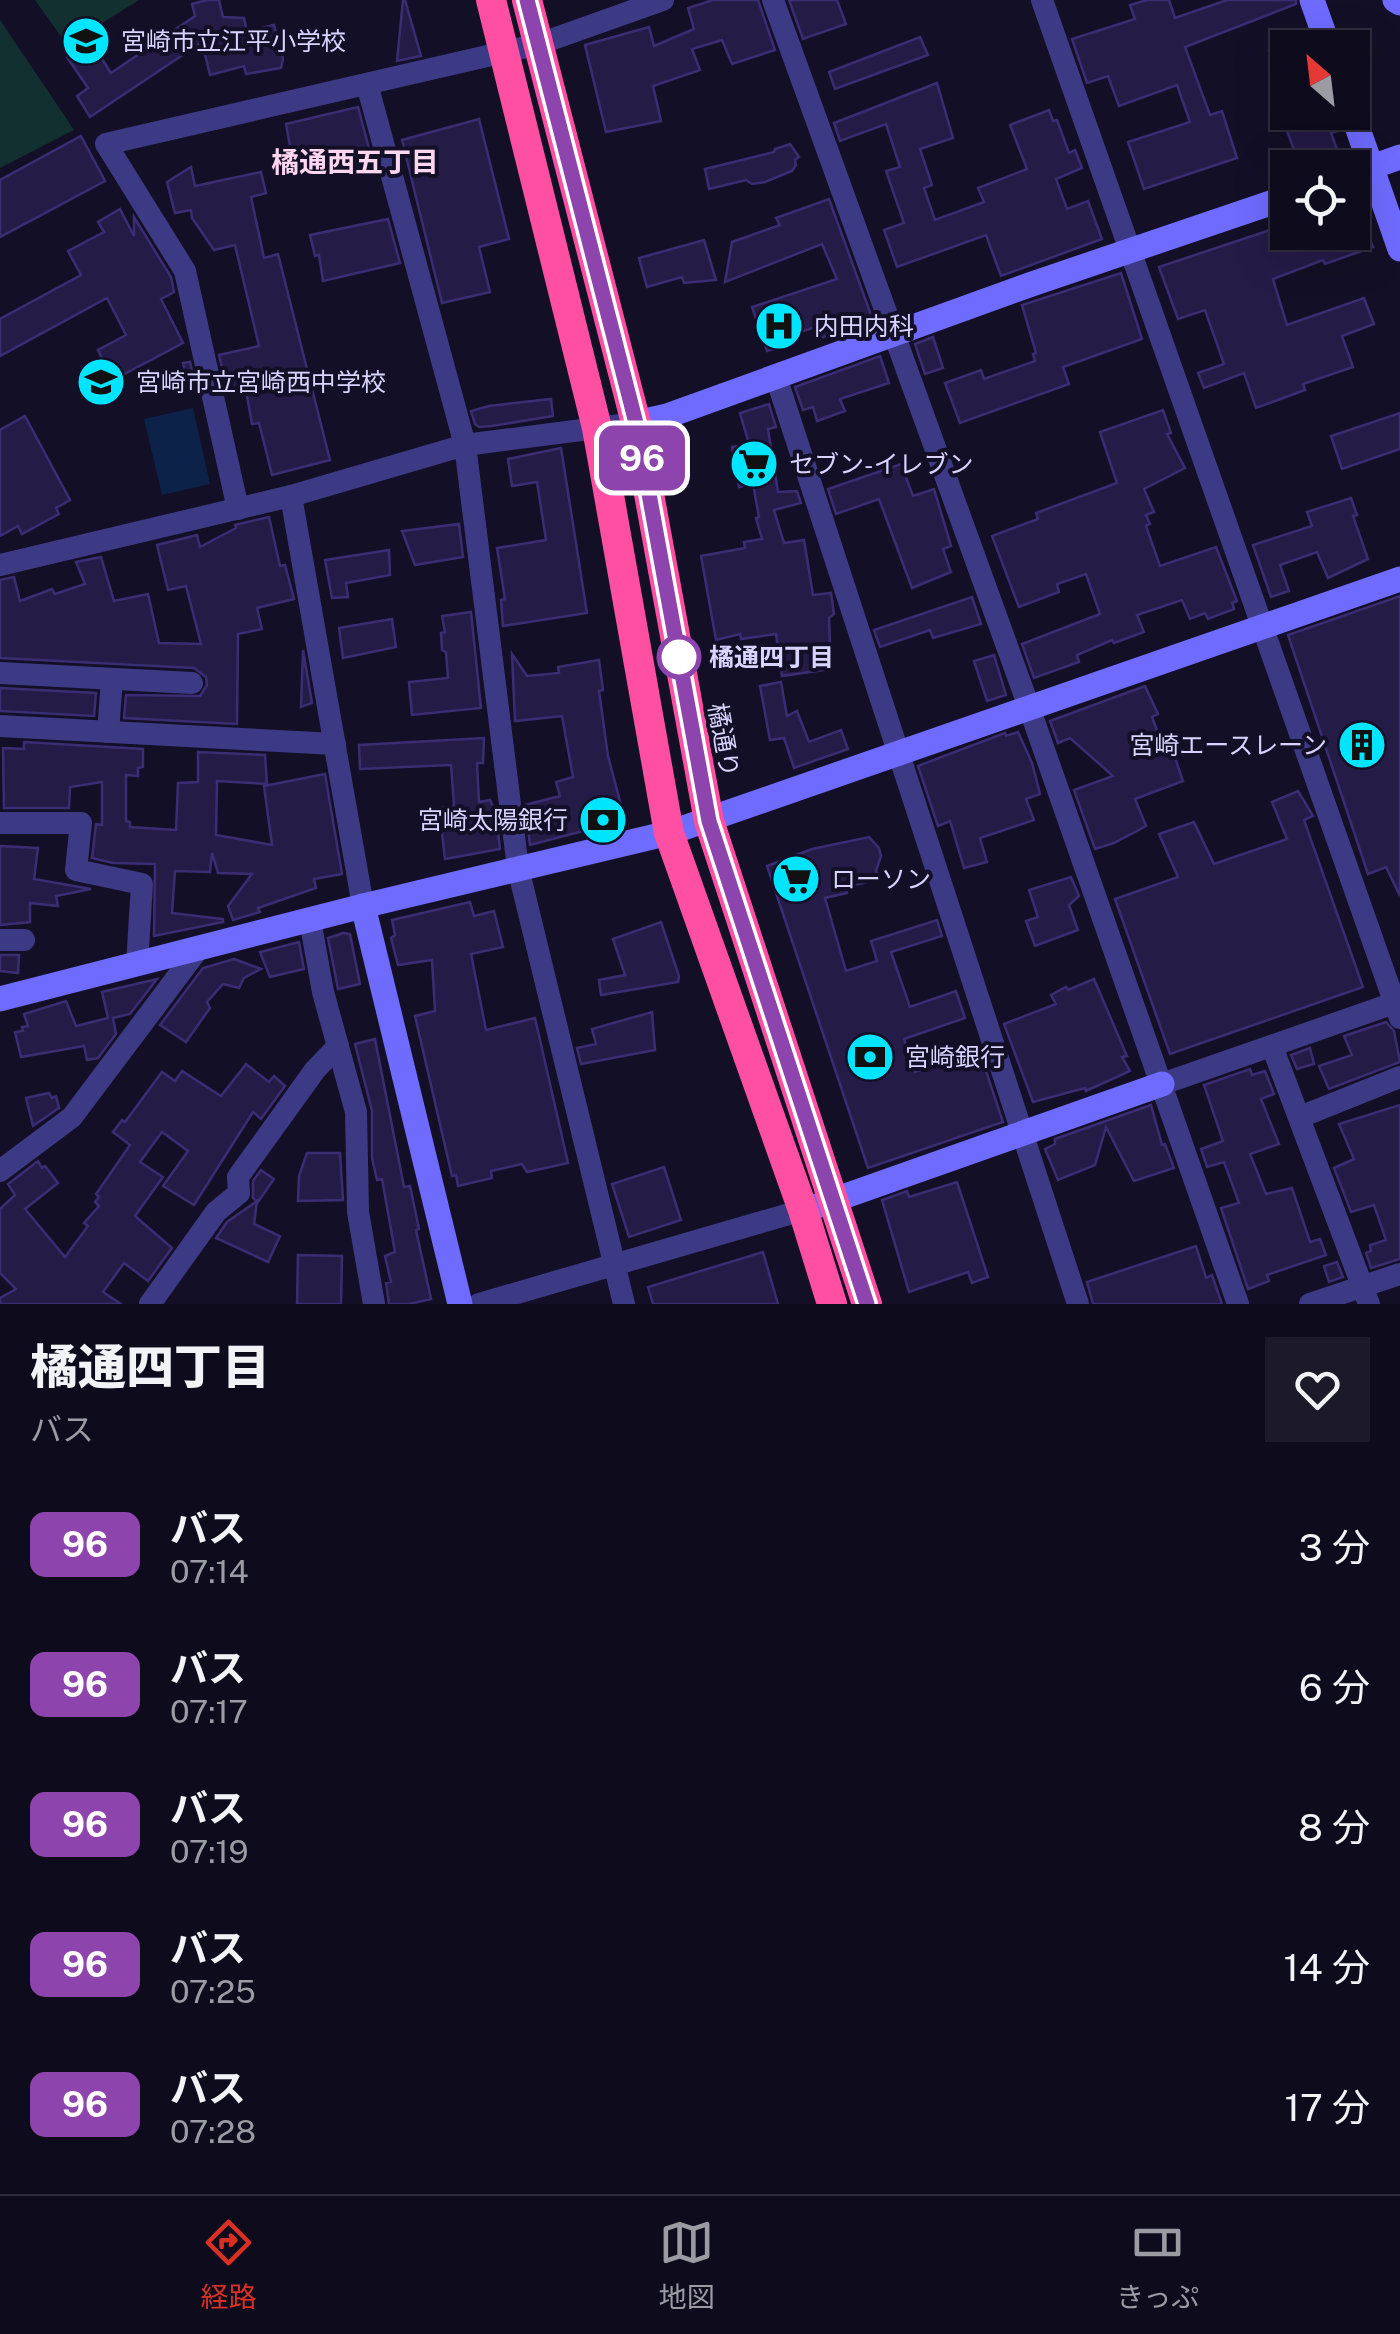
<!DOCTYPE html>
<html lang="ja">
<head>
<meta charset="utf-8">
<style>
  body { margin:0; font-family:"Public Sans","Noto Sans JP",sans-serif; background:#1c1929; color:#f1f3f6; height:100vh; display:flex; flex-direction:column; font-size:38px; white-space:nowrap }
  * { box-sizing:border-box; margin:0 }
  p { font-size:32px; color:#9b9ba3 }
  .icon { flex:none; width:55px; height:55px; fill:none; stroke:currentColor; stroke-width:2; stroke-linecap:round; stroke-linejoin:round }
  .map { position:relative; height:1304px; overflow:hidden }
  .side { display:flex; flex-direction:column; background:#0e0b1c; flex:1 }
  .side>* { flex:none }
  .badge { padding:0 20px; border-radius:15px; font-size:35px; line-height:65px }
  .needle { width:65px; rotate:332deg }
  .fabs { position:absolute; left:1270px; top:30px; display:grid; gap:20px }
  .fabs a { display:grid; place-items:center; width:100px; height:100px; border-radius:0px; background:#0e0b1c; box-shadow:0 10px 40px #0002,0 0 0 2px #2e2b3b; font-size:50px }
  .map>.badge { position:absolute; translate:-50% -50%; box-shadow:0 0 0 5px #fff }
  .round { display:grid; place-items:center; flex:none; width:105px; height:105px; border-radius:0px; background:#1c1929 }
  .overview { display:flex; align-items:center; justify-content:space-between; height:170px; padding:0 30px }
  h1 { font-size:48px; font-weight:800; line-height:75px }
  ul { padding:0; list-style:none }
  li { display:flex; align-items:center; gap:30px; height:140px; padding:0 30px }
  li div { flex:1 }
  li b { display:block; font-size:38px }
  li em { font-style:normal }
  li .badge { min-width:110px; font-weight:700; text-align:center }
  .menu { display:flex; justify-content:space-around; align-items:center; height:140px; border-top:2px solid #2e2b3b; background:#0e0b1c; font-size:28px; color:#9b9ba3 }
  .menu a { display:grid; justify-items:center; gap:5px }
  .menu .active { color:#d93025 }
  .map>svg:first-child { display:block }
  .green { fill:#12302f }
  .water { fill:#0c2248 }
  .building { fill:#241b47; stroke:#3b2d73; stroke-width:2.5 }
  .lines { fill:none; stroke-linecap:round; stroke-linejoin:round }
  .street { stroke:#3d3a85; stroke-width:22 }
  .secondary { stroke:#6f6bff; stroke-width:25 }
  .highway { stroke:#ff4fa3; stroke-width:30 }
  .line-casing { stroke:#fff; stroke-width:22 }
  .line { stroke:#8e44ad; stroke-width:15 }
  .stop-dot { fill:#fff; stroke:#8e44ad; stroke-width:5 }
  .labels { text-anchor:middle; stroke-width:8; stroke-linejoin:round; paint-order:stroke }
  .poi-label { font-size:25px; fill:#d9d4ff; stroke:#130f26; text-anchor:start }
  .stop-label { font-size:25px; font-weight:bold; fill:#d9d4ff; stroke:#130f26; text-anchor:start }
  .street-label { font-size:25px; fill:#d9d4ff; stroke:#130f26 }
  .neighbourhood-label { font-size:28px; font-weight:bold; fill:#ffd6f0; stroke:#130f26 }
</style>
</head>
<body>
<div class="map">
<svg width="1400" height="1304" viewBox="0 0 1400 1304">
  <rect width="100%" height="100%" fill="#130f26"/>
  <g class="green">
    <polygon points="35,0 139,0 67,45"/>
    <polygon points="0,20 74,130 0,168"/>
  </g>
  <polygon class="water" points="193,408 210,484 162,495 144,419"/>
  <g class="building">
    <polygon points="207,0 219,0 223,17 244,18 247,31 274,25 283,59 281,68 246,74 244,66 210,75 202,42 90,117 77,96 88,88 67,57 91,42 111,73 195,16 192,4"/>
    <polygon points="403,0 405,0 421,56 397,61"/>
    <polygon points="713,0 758,0 775,50 732,64 722,40 692,49 700,70 653,86 661,121 606,132 585,45 649,27 654,46 694,29 688,8"/>
    <polygon points="789,0 837,0 846,24 803,39"/>
    <polygon points="1147,0 1169,0 1175,18 1227,0 1296,0 1296,4 1185,47 1210,115 1222,111 1237,158 1144,189 1128,142 1190,122 1177,85 1119,106 1108,76 1087,83 1072,39 1135,19 1130,5"/>
    <polygon points="920,37 928,55 835,89 829,72"/>
    <polygon points="1288,45 1288,112 1330,112 1337,131 1331,133 1337,149 1299,163 1270,86 1279,82 1269,51"/>
    <polygon points="937,83 953,138 920,149 932,185 924,188 935,220 984,202 978,188 1027,169 1010,125 1049,110 1053,121 1057,120 1069,153 1075,150 1082,168 1056,179 1067,209 1088,201 1102,239 1001,276 986,235 897,267 884,230 904,223 886,171 900,167 886,124 840,141 834,123"/>
    <polygon points="358,107 370,152 294,169 286,124"/>
    <polygon points="479,119 509,239 479,247 490,292 442,303 402,140"/>
    <polygon points="81,136 105,181 0,237 0,180"/>
    <polygon points="790,144 799,157 795,160 796,165 792,171 765,182 752,184 746,180 709,189 705,169 774,152 775,149"/>
    <polygon points="191,167 195,186 261,172 266,193 251,197 264,258 278,254 330,460 272,475 259,423 252,424 245,385 227,389 219,355 259,346 235,245 214,250 192,218 191,210 175,213 167,182"/>
    <polygon points="1352,196 1373,247 1325,264 1323,260 1273,279 1287,325 1364,298 1374,324 1342,336 1353,367 1303,384 1305,390 1256,408 1244,373 1204,388 1198,373 1224,364 1205,310 1178,319 1159,267 1288,224 1288,232 1352,232"/>
    <polygon points="829,199 874,323 819,338 815,327 786,337 788,345 767,351 752,307 837,279 822,244 725,282 732,242 780,225 776,218"/>
    <polygon points="120,209 134,236 134,217 171,277 174,292 161,299 183,343 113,380 98,350 126,335 107,298 0,356 0,319 81,275 68,251 104,232 98,222"/>
    <polygon points="388,219 400,263 323,281 319,255 315,256 310,235"/>
    <polygon points="704,240 716,280 684,283 682,277 647,287 639,258"/>
    <polygon points="1121,273 1142,339 1063,367 1069,384 960,423 945,383 981,370 984,379 1035,361 1033,354 1036,353 1022,305"/>
    <polygon points="933,337 943,368 925,374 915,344"/>
    <polygon points="880,356 889,383 840,399 845,411 817,421 813,407 803,410 795,387"/>
    <polygon points="190,362 196,387 189,389 183,363"/>
    <polygon points="551,399 553,416 492,426 479,427 475,424 471,411 489,406"/>
    <polygon points="769,404 776,427 768,429 778,492 797,491 801,503 774,510 784,543 804,540 813,595 831,593 834,614 829,618 831,669 782,676 776,634 741,639 740,634 716,640 701,556 745,548 744,542 762,539 756,518 759,517 753,484 739,487 732,447 749,444 740,413"/>
    <polygon points="1163,410 1171,433 1167,434 1185,468 1144,489 1154,512 1146,515 1150,524 1146,526 1160,566 1216,547 1237,601 1232,603 1234,609 1208,619 1205,613 1190,619 1182,600 1137,615 1144,632 1114,643 1112,640 1077,655 1079,662 1034,678 1022,644 1100,614 1086,574 1057,584 1059,592 1019,607 992,536 1038,519 1036,513 1117,483 1100,432"/>
    <polygon points="1400,413 1400,449 1342,469 1331,436"/>
    <polygon points="25,416 70,500 56,508 59,514 22,534 18,526 0,536 0,430"/>
    <polygon points="561,448 587,613 503,626 501,600 505,599 497,548 546,540 537,482 512,486 508,459"/>
    <polygon points="901,464 913,496 934,489 951,546 943,549 951,572 912,588 879,499 836,514 828,489"/>
    <polygon points="1351,498 1357,515 1353,516 1368,559 1328,578 1317,552 1280,565 1289,591 1271,597 1253,545 1312,526 1307,512"/>
    <polygon points="269,517 280,566 285,565 294,599 257,608 262,629 238,634 237,724 124,718 126,695 200,696 207,685 206,677 194,668 0,658 0,580 14,577 20,601 52,589 55,594 85,584 76,562 101,557 114,601 148,594 159,643 201,644 186,586 168,590 157,545 197,535 200,547 236,528 235,525"/>
    <polygon points="459,524 463,557 415,565 402,531"/>
    <polygon points="389,550 390,575 346,583 348,597 332,598 325,560"/>
    <polygon points="1400,596 1400,896 1386,867 1368,874 1288,635"/>
    <polygon points="972,597 981,624 933,638 930,630 880,647 874,630"/>
    <polygon points="471,612 481,708 412,715 409,682 448,678 446,652 442,650 441,633 445,632 442,616"/>
    <polygon points="392,619 396,647 343,658 339,628"/>
    <polygon points="303,650 312,703 301,707"/>
    <polygon points="512,654 527,676 559,673 558,667 599,660 603,690 599,691 608,756 625,820 530,845 525,805 560,796 556,782 573,777 562,716 515,721"/>
    <polygon points="994,655 1006,695 987,701 974,661"/>
    <polygon points="781,682 787,716 797,711 809,742 841,730 848,749 794,768 784,738 770,740 760,686"/>
    <polygon points="1145,686 1158,714 1152,717 1166,754 1173,752 1183,781 1135,799 1146,826 1114,843 1095,849 1074,790 1113,776 1070,738 1058,743 1050,721"/>
    <polygon points="0,688 96,693 94,716 0,711"/>
    <polygon points="1018,732 1032,763 1040,794 1026,799 1034,820 980,838 987,862 964,868 950,821 938,826 918,766 1005,733 1006,736"/>
    <polygon points="484,738 483,763 477,763 479,802 490,800 496,813 500,849 445,859 439,808 454,806 451,765 360,769 359,745"/>
    <polygon points="24,742 143,749 143,767 138,768 138,776 126,775 126,821 130,822 130,827 176,830 178,783 198,782 198,752 265,755 267,784 217,781 216,835 272,845 264,786 325,774 342,874 314,879 316,888 258,908 260,912 233,920 228,906 252,874 218,873 212,853 210,872 175,871 172,913 223,919 223,922 154,936 155,864 113,863 92,858 96,824 102,825 102,782 70,787 69,808 4,808 3,748 24,749"/>
    <polygon points="1298,791 1313,816 1304,820 1363,987 1170,1054 1115,899 1178,877 1159,834 1194,822 1214,864 1287,839 1272,802"/>
    <polygon points="869,837 879,848 881,856 876,871 880,879 846,887 847,893 825,898 846,971 877,961 871,941 937,920 942,936 891,952 910,1007 956,991 965,1018 904,1039 915,1072 979,1050 1003,1122 868,1168 767,866 812,849"/>
    <polygon points="0,846 38,848 34,879 91,889 56,896 58,906 30,903 30,922 0,925"/>
    <polygon points="1071,877 1079,896 1069,905 1078,930 1035,946 1026,921 1038,917 1029,890"/>
    <polygon points="470,902 474,916 494,911 503,947 471,954 486,1030 535,1018 568,1163 527,1172 522,1164 491,1171 492,1178 458,1186 456,1175 452,1176 415,1016 435,1011 432,960 398,965 391,938 395,935 392,920"/>
    <polygon points="661,922 679,976 678,982 601,995 599,980 625,975 613,939"/>
    <polygon points="343,933 350,934 360,984 338,989 328,938"/>
    <polygon points="299,942 304,969 270,977 260,952"/>
    <polygon points="0,955 19,955 18,973 0,971"/>
    <polygon points="234,959 261,969 244,978 239,988 223,984 207,1002 210,1008 186,1042 160,1025 203,968"/>
    <polygon points="157,979 130,1014 113,1018 116,1034 98,1058 87,1060 84,1046 21,1057 15,1032 23,1031 22,1027 28,1026 24,1014 66,1001 76,1026 108,1018 102,992"/>
    <polygon points="1094,979 1127,1056 1122,1057 1130,1071 1086,1091 1085,1088 1033,1102 1004,1024 1056,1004 1051,995 1066,987 1068,990"/>
    <polygon points="652,1012 655,1050 581,1064 577,1048 596,1044 592,1029"/>
    <polygon points="1386,1022 1394,1031 1400,1062 1329,1089 1319,1066 1352,1055 1344,1036"/>
    <polygon points="375,1039 404,1187 410,1186 419,1229 416,1230 431,1299 409,1304 389,1304 386,1283 391,1282 385,1256 395,1252 382,1179 377,1180 372,1158 372,1111 355,1044"/>
    <polygon points="1310,1048 1314,1064 1297,1069 1291,1055"/>
    <polygon points="246,1064 269,1082 274,1076 285,1086 261,1119 253,1112 194,1205 163,1186 188,1151 162,1132 140,1162 163,1177 135,1216 172,1248 148,1281 124,1263 103,1292 121,1304 0,1304 0,1298 16,1289 0,1273 0,1209 15,1195 8,1184 38,1161 42,1168 45,1166 58,1183 25,1209 65,1257 88,1226 84,1223 99,1206 95,1202 99,1197 96,1194 130,1145 113,1132 122,1120 125,1122 162,1072 175,1081 182,1071 221,1096"/>
    <polygon points="1250,1069 1252,1075 1265,1071 1274,1094 1261,1099 1279,1144 1250,1154 1266,1194 1292,1188 1310,1242 1320,1239 1326,1255 1267,1275 1269,1281 1248,1289 1221,1208 1239,1203 1224,1162 1207,1167 1201,1149 1223,1141 1204,1085"/>
    <polygon points="49,1093 52,1098 56,1096 59,1108 33,1126 26,1098"/>
    <polygon points="1151,1105 1162,1145 1165,1144 1174,1168 1134,1181 1106,1127 1095,1165 1058,1180 1045,1149 1055,1144 1055,1139"/>
    <polygon points="1400,1105 1400,1259 1371,1268 1366,1253 1371,1251 1370,1245 1386,1240 1374,1205 1351,1212 1334,1168 1354,1159 1339,1124"/>
    <polygon points="307,1153 340,1153 343,1200 298,1201 299,1176"/>
    <polygon points="664,1167 681,1220 629,1237 612,1184"/>
    <polygon points="261,1170 274,1179 258,1202 253,1198 253,1181"/>
    <polygon points="957,1182 988,1277 972,1283 968,1272 909,1292 882,1200 907,1191 909,1197"/>
    <polygon points="257,1201 254,1224 280,1236 268,1262 216,1238 227,1222"/>
    <polygon points="1196,1246 1206,1278 1212,1275 1222,1304 1093,1304 1087,1282"/>
    <polygon points="763,1252 778,1304 653,1304 648,1287"/>
    <polygon points="298,1255 342,1256 341,1304 297,1304"/>
    <polygon points="1337,1262 1343,1277 1329,1282 1324,1266"/>
  </g>
  <g class="lines">
    <g class="street">
      <polyline points="773,0 1029,707 1238,1304"/>
      <polyline points="1042,0 1400,1018"/>
      <polyline points="367,84 465,445 518,868 624,1304"/>
      <polyline points="776,377 1078,1304"/>
      <polyline points="291,496 363,906"/>
      <polyline points="238,509 185,271 106,144 539,44 663,0"/>
      <polyline points="0,565 291,496 465,445 636,423"/>
      <polyline points="0,673 192,683"/>
      <polyline points="0,726 335,744"/>
      <polyline points="108,732 112,679"/>
      <polyline points="0,823 81,823 76,870 142,884 137,964"/>
      <polyline points="310,920 323,992 356,1112 358,1212 374,1304"/>
      <polyline points="0,940 24,940"/>
      <polyline points="1272,1046 1369,1304"/>
      <polyline points="1162,1084 1400,1001"/>
      <polyline points="1300,1117 1400,1077"/>
      <polyline points="0,1171 72,1117 199,948"/>
      <polyline points="150,1304 216,1212 239,1193 238,1177 315,1070 338,1046"/>
      <polyline points="479,1304 803,1210"/>
      <polyline points="1310,1304 1400,1274"/>
    </g>
    <g class="secondary">
      <polyline points="1312,0 1329,48"/>
      <polyline points="1395,0 1400,3"/>
      <polyline points="1352,112 1400,249"/>
      <polyline points="1352,174 1400,157"/>
      <polyline points="636,423 667,416 1032,284 1288,197"/>
      <polyline points="363,906 460,1304"/>
      <polyline points="0,999 363,906 669,833 1400,579"/>
      <polyline points="817,1206 1162,1084"/>
    </g>
    <g class="highway">
      <polyline points="491,0 597,428 669,833 803,1210 832,1304"/>
      <polyline points="527,0 636,423 709,821 867,1304"/>
    </g>
  </g>
  <g class="lines">
    <g class="line-casing">
      <polyline id="line" points="527,0 636,423 709,821 867,1304"/>
    </g>
    <use href="#line" class="line"/>
  </g>
  <defs>
    <g id="school-disc" transform="scale(2.5)"><circle r="9.5" fill="#00e5ff" stroke="#130f26"/><path d="M0-5L7-2L0 1L-7-2ZM-4 1L0 2.5L4 1V4Q0 6-4 4Z" fill="#111"/></g>
    <g id="hospital-disc" transform="scale(2.5)"><circle r="9.5" fill="#00e5ff" stroke="#130f26"/><path d="M-5-5h3v3.5h4V-5h3V5h-3V1.5h-4V5h-3Z" fill="#111"/></g>
    <g id="supermarket-disc" transform="scale(2.5)"><circle r="9.5" fill="#00e5ff" stroke="#130f26"/><path d="M-6-5.5h2.5l.6 2H6L4.5 2H-2.5L-4.4-4H-6ZM-1.5 3.2a1.3 1.3 0 1 0 .1 0ZM3 3.2a1.3 1.3 0 1 0 .1 0Z" fill="#111"/></g>
    <g id="building-disc" transform="scale(2.5)"><circle r="9.5" fill="#00e5ff" stroke="#130f26"/><path d="M-4-6H4V6H1V3H-1V6H-4ZM-2.5-4.3h1.7v1.8h-1.7ZM.8-4.3h1.7v1.8H.8ZM-2.5-1h1.7V.8h-1.7ZM.8-1h1.7V.8H.8Z" fill="#111"/></g>
    <g id="bank-disc" transform="scale(2.5)"><circle r="9.5" fill="#00e5ff" stroke="#130f26"/><path d="M-6-4H6V4H-6ZM0-2.3a2.3 2.3 0 1 0 0 4.6a2.3 2.3 0 1 0 0-4.6Z" fill="#111"/></g>
  </defs>
  <g fill-rule="evenodd">
    <use href="#school-disc" x="86" y="41"/>
    <use href="#hospital-disc" x="779" y="326"/>
    <use href="#school-disc" x="101" y="382"/>
    <use href="#supermarket-disc" x="754" y="464"/>
    <use href="#building-disc" x="1362" y="745"/>
    <use href="#bank-disc" x="603" y="820"/>
    <use href="#supermarket-disc" x="796" y="879"/>
    <use href="#bank-disc" x="870" y="1057"/>
  </g>
  <circle class="stop-dot" cx="679" cy="657" r="20"/>
  <g class="labels">
    <g class="poi-label">
      <text x="121" y="50">宮崎市立江平小学校</text>
      <text x="814" y="335">内田内科</text>
      <text x="136" y="391">宮崎市立宮崎西中学校</text>
      <text x="789" y="473">セブン-イレブン</text>
      <text x="1327" y="754" text-anchor="end">宮崎エースレーン</text>
      <text x="568" y="829" text-anchor="end">宮崎太陽銀行</text>
      <text x="831" y="888">ローソン</text>
      <text x="905" y="1066">宮崎銀行</text>
    </g>
    <g class="stop-label">
      <text x="709" y="666">橘通四丁目</text>
    </g>
    <g class="street-label">
      <text transform="translate(724 740) rotate(80)" y="9">橘通り</text>
    </g>
    <g class="neighbourhood-label">
      <text x="355" y="172">橘通西五丁目</text>
    </g>
  </g>
</svg>
<div class="fabs">
<a><svg class="needle" viewBox="-14 -14 28 28"><path d="M0-13l5 13h-10z" fill="#e53935"/><path d="M0 13l5-13h-10z" fill="#9b9ba3"/></svg></a>
<a><svg class="icon" aria-label="locate" viewBox="0 0 24 24"><circle cx="12" cy="12" r="6"/><path d="M12 2v4M12 18v4M2 12h4M18 12h4"/></svg></a>
</div>
<b class="badge" style="left:642px;top:458px;background:#8e44ad;color:#fff">96</b>
</div>
<section class="side">
<div class="overview"><div><h1>橘通四丁目</h1><p>バス</p></div><a class="round"><svg class="icon" aria-label="heart" viewBox="0 0 24 24"><path d="M12 20l-8-8c-3-5 5-10 8-4 3-6 11-1 8 4z"/></svg></a></div>
<ul>
<li><span class="badge" style="background:#8e44ad;color:#fff">96</span><div><b>バス</b><p>07:14</p></div><em>3 分</em></li>
<li><span class="badge" style="background:#8e44ad;color:#fff">96</span><div><b>バス</b><p>07:17</p></div><em>6 分</em></li>
<li><span class="badge" style="background:#8e44ad;color:#fff">96</span><div><b>バス</b><p>07:19</p></div><em>8 分</em></li>
<li><span class="badge" style="background:#8e44ad;color:#fff">96</span><div><b>バス</b><p>07:25</p></div><em>14 分</em></li>
<li><span class="badge" style="background:#8e44ad;color:#fff">96</span><div><b>バス</b><p>07:28</p></div><em>17 分</em></li>
</ul>
</section>
<nav class="menu">
<a class="active"><svg class="icon" aria-label="directions" viewBox="0 0 24 24"><path d="M12 3l9 9-9 9-9-9zM9 14v-3h6M13 9l2 2-2 2"/></svg>経路</a>
<a><svg class="icon" aria-label="map" viewBox="0 0 24 24"><path d="M3 6l6-2 6 2 6-2v14l-6 2-6-2-6 2zM9 4v14M15 6v14"/></svg>地図</a>
<a><svg class="icon" aria-label="tickets" viewBox="0 0 24 24"><path d="M3 7h18v10H3zM15 7v10"/></svg>きっぷ</a>
</nav>
</body>
</html>
